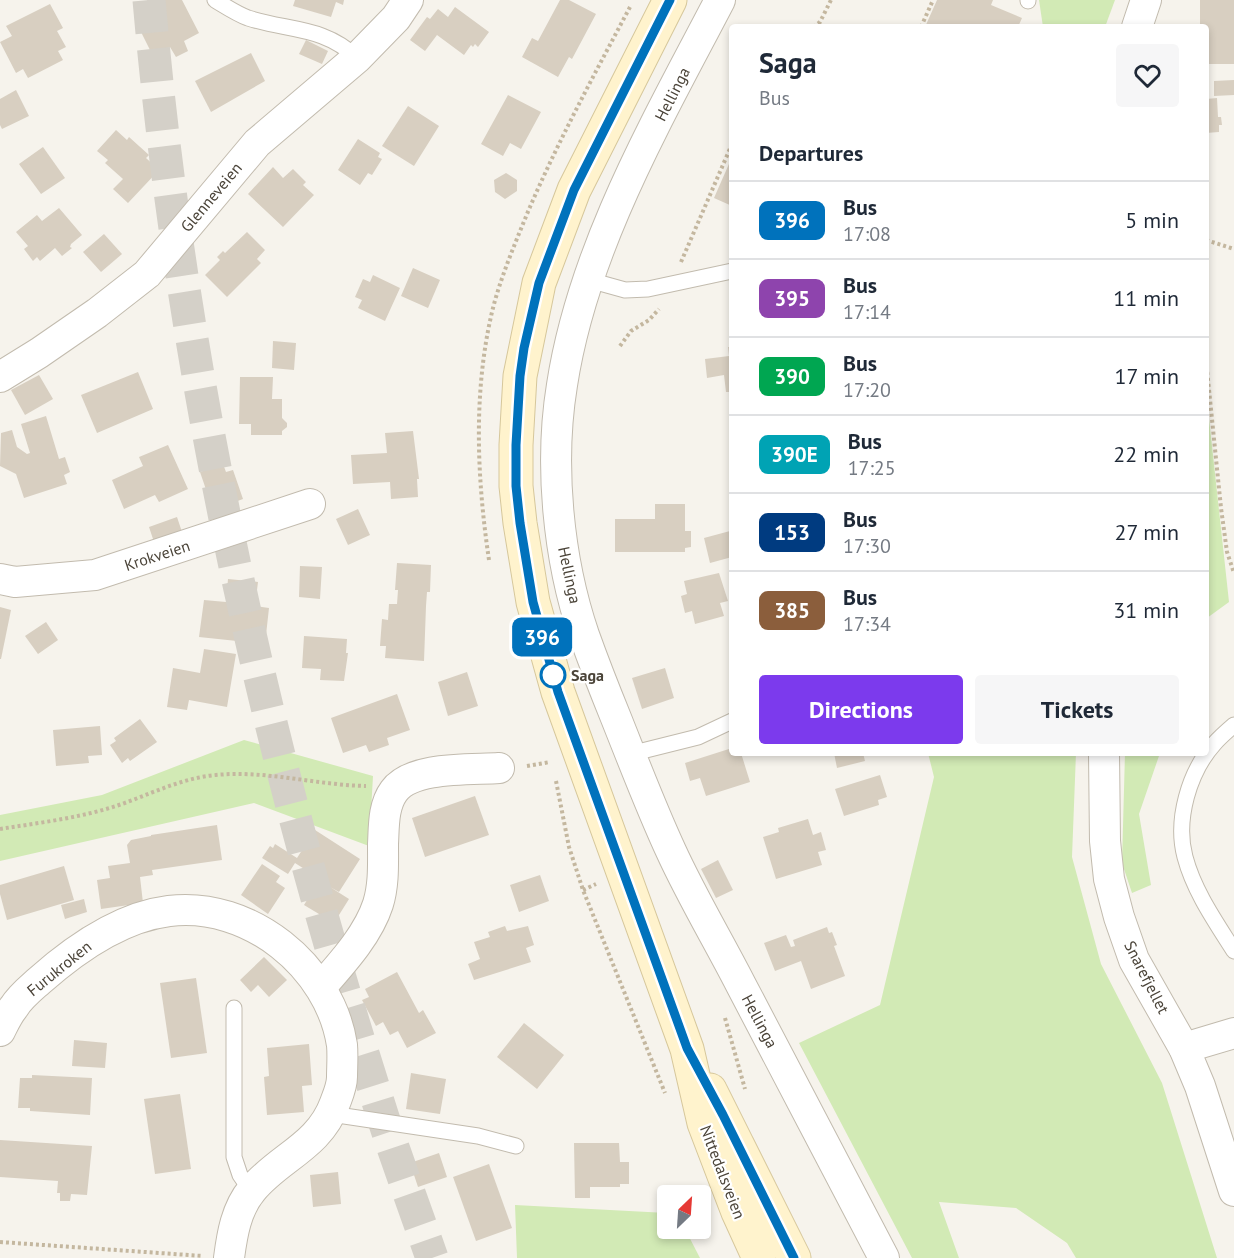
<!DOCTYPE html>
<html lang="en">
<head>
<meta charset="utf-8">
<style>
  body { margin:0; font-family:"PT Sans",sans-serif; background:#f6f6f7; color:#1f2937; height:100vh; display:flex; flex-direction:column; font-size:22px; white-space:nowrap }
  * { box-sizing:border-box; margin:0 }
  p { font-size:20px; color:#747a83 }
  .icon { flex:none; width:33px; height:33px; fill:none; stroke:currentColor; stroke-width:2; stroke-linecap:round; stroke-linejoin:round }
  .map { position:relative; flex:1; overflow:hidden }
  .panel { position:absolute; left:729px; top:24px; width:480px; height:732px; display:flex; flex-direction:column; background:#fff; border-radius:6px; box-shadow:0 3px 9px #0003 }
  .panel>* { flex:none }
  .badge { padding:0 12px; border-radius:9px; font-size:21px; line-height:39px }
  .needle { width:39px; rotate:25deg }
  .tools { position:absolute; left:657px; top:1185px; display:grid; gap:12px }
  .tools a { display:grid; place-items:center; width:54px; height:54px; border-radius:6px; background:#fff; box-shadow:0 3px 9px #0003; font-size:30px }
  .map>.badge { position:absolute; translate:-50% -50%; box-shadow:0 0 0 3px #fff }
  h2 { padding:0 30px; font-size:22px; line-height:54px }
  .round { display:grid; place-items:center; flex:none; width:63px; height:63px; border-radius:6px; background:#f6f6f7 }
  .overview { display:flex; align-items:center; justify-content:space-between; height:102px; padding:0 30px }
  h1 { font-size:28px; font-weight:700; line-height:45px }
  .action { display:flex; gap:12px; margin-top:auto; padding:12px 30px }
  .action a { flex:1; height:69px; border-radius:6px; background:#7c3aed; color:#fff; font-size:24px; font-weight:700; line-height:69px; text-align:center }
  .action a+a { background:#f6f6f7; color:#1f2937 }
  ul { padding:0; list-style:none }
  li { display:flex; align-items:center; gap:18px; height:78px; padding:0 30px; border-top:2px solid #e0e1e3 }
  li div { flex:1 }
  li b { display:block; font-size:22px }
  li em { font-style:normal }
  li .badge { min-width:66px; font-weight:700; text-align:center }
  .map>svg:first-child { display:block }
  .green { fill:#d2eab5 }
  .building { fill:#d8cfc1 }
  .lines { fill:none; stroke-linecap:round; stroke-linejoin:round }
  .highway-tunnel { stroke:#d4d0c8; stroke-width:33; stroke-dasharray:33 16; stroke-linecap:butt }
  .lane-casing { stroke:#c2bbae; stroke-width:17 }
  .street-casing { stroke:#c2bbae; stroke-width:32 }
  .secondary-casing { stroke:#d6c79b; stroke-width:35 }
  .path { stroke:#c4b79f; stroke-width:4; stroke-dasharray:3 3; stroke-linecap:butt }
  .lane { stroke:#fff; stroke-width:15 }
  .street { stroke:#fff; stroke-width:30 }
  .secondary { stroke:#fff3cd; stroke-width:33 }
  .line-casing { stroke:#fff; stroke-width:14 }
  .line { stroke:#0072bc; stroke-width:9 }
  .stop-dot { fill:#fff; stroke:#0072bc; stroke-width:3 }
  .labels { text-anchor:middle; stroke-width:4.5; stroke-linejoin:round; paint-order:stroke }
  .street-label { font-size:16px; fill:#4b4439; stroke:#fff }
  .stop-label { font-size:16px; font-weight:bold; fill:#4b4439; stroke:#fff; text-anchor:start }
</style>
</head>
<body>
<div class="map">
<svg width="1234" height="1258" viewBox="0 0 1234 1258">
  <rect width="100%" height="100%" fill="#f6f3ec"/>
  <g class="green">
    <polygon points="1039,0 1115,0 1105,27 1043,27"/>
    <polygon points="1206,391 1229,602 1207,618 1206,621"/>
    <polygon points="244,740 373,776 369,846 254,803 0,861 0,815 102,795"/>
    <polygon points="928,753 1076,753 1072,857 1101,964 1162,1083 1217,1258 1076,1258 1067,1243 1016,1208 939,1202 959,1258 912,1258 799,1043 880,1005 934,777"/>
    <polygon points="1125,753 1160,753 1139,814 1151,885 1132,893 1122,863"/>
    <polygon points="515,1205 667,1213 668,1228 685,1229 700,1258 517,1258"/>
  </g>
  <g class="building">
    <polygon points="147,0 182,0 199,33 184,41 188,51 176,57 170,47 153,56 135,20 151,12"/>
    <polygon points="295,0 344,0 343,5 336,2 331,17 293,6"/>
    <polygon points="560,0 569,0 596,14 572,59 569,57 558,77 522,57 532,38 538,41"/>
    <polygon points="937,0 993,0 991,5 1022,18 1018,27 925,27"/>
    <polygon points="1200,0 1234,0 1234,64 1206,64 1206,27 1200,27"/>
    <polygon points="50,4 63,28 57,31 66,47 58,51 63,60 28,78 23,69 16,73 0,42 12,36 6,26"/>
    <polygon points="455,7 489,32 478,47 475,44 473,47 471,45 464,55 437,35 425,51 410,40 427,17 430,19 438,9 448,17"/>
    <polygon points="306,40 328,51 322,64 299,54"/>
    <polygon points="251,53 265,81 211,112 195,81"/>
    <polygon points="1234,80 1234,95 1214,96 1214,81"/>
    <polygon points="16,90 29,116 2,129 0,125 0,99"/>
    <polygon points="508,95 541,112 521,149 510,143 503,156 481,144"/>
    <polygon points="1217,98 1218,117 1221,117 1222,125 1219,125 1219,132 1206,133 1206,99"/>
    <polygon points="408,106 439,126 414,166 382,146"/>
    <polygon points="116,130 127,140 129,137 149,155 146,158 159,170 128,203 113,189 123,179 105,163 108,160 97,151"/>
    <polygon points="358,139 380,153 378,157 382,159 372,175 368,173 360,185 338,170"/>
    <polygon points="43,147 65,178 41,194 19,164"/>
    <polygon points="732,157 732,206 714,198"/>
    <polygon points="273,167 283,178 293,169 306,182 303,185 314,195 283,227 248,194"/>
    <polygon points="506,173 517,180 517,191 505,199 495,192 494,180"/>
    <polygon points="59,208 82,235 71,244 70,247 72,248 62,256 55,248 40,261 37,257 33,261 24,249 28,246 16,232 37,215 42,221"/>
    <polygon points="247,232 265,250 257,259 261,263 227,297 205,275 220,260 217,257 223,251 225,253"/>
    <polygon points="104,234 122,254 101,272 83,252"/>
    <polygon points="413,268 440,280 428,308 401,296"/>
    <polygon points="373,275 400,288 385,321 358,308 362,300 355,297 363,279 370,282"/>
    <polygon points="273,341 296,343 294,370 272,368"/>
    <polygon points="728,347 732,347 732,392 726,392 724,375 707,378 705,359 729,356"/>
    <polygon points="138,372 153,409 97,433 81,395"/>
    <polygon points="39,375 53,399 25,415 11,390"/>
    <polygon points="240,377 273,377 272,399 282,399 282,418 287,423 287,427 282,431 282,435 251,435 251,424 239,424"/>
    <polygon points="46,416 59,459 65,457 70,472 64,475 67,484 24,498 16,474 0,466 1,433 12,430 17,447 27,454 30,453 21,424"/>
    <polygon points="413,431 419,479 417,479 418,497 391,499 390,482 353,484 351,455 387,453 385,433"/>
    <polygon points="168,445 188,489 159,502 155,495 124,509 112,480 143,466 139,457"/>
    <polygon points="223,464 226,472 233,470 243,499 213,510 200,472"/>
    <polygon points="655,504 685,504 685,531 691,531 691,547 685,548 685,552 615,552 615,519 655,519"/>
    <polygon points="358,509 370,535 348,545 336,519"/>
    <polygon points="177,517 182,532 154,542 149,527"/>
    <polygon points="730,531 732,540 732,557 710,563 704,538"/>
    <polygon points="397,563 431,565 430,592 427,592 426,606 424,661 385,658 386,646 380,646 382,619 388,620 389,604 397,604 398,590 395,590"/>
    <polygon points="300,566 322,567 320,599 299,597"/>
    <polygon points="719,573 728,601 720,603 724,616 695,624 692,611 685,613 681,596 687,594 684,581"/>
    <polygon points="228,579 258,582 255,606 269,608 265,644 199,637 204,600 226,602"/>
    <polygon points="0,607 11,610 1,659 0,659"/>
    <polygon points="46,622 58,640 38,654 25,636"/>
    <polygon points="304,636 347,639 346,653 348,653 344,681 320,680 321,669 302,668"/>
    <polygon points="204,649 236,654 227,707 189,700 187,710 167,707 173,668 200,673"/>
    <polygon points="665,668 674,698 642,709 632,678"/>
    <polygon points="467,672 478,706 448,716 438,682"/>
    <polygon points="397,694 410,730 387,738 389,745 369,752 366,745 343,753 331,718"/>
    <polygon points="140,719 157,742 130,761 128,758 122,763 110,745 116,741 114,738"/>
    <polygon points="100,726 102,755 88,756 89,763 56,766 53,730"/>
    <polygon points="732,748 732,753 741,753 750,782 706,796 700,778 690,781 685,763"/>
    <polygon points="834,753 863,753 865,761 837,768"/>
    <polygon points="880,775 887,797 878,800 879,805 844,816 835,789"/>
    <polygon points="475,796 489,835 425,857 412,818"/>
    <polygon points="808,819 813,835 821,832 826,850 818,852 822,865 776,879 763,837 779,832 778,828"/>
    <polygon points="217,825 222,860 152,870 153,875 140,877 143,903 101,909 97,880 110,878 108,866 130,863 127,845 131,840 151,836 151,835"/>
    <polygon points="315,830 360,859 339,892 330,887 349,899 334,923 304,905 320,879 295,863 288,874 262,858 270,846 273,848 275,844 297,858"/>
    <polygon points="718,860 733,890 716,898 701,869"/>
    <polygon points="262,864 280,876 276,882 285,888 268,914 241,895"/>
    <polygon points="64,866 74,900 7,920 0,894 0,885"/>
    <polygon points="540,875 549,901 519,912 510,885"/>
    <polygon points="84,899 87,912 65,919 61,905"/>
    <polygon points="505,926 507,931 528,926 534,945 526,948 531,962 474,980 468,964 480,959 474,942 490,937 488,932"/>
    <polygon points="827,927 829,933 832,932 837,945 834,946 845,976 811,989 801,961 775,971 764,943 786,935 791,947 795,946 793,940"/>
    <polygon points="264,957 287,980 269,997 258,985 251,992 240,980"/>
    <polygon points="397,972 419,1013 423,1010 436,1033 407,1048 398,1031 390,1035 383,1022 376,1026 362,1000 369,997 365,989"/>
    <polygon points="196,978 207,1053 171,1058 160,983"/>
    <polygon points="524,1023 564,1055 537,1089 497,1057"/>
    <polygon points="74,1040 107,1043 105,1068 72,1066"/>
    <polygon points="309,1044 312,1085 302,1086 304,1112 267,1115 264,1077 269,1076 267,1048"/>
    <polygon points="411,1073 446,1079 440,1114 406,1109"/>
    <polygon points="32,1075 92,1078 90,1115 30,1111 30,1108 18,1108 20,1078 32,1078"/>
    <polygon points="180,1094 191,1169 155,1174 144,1099"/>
    <polygon points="0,1140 92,1146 87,1195 71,1194 70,1201 60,1201 60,1193 57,1193 58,1181 0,1177"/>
    <polygon points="574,1143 619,1143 620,1162 629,1162 629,1184 620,1184 620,1187 590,1187 590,1198 575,1198"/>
    <polygon points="439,1153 447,1177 418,1187 410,1163"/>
    <polygon points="489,1164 512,1228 476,1241 453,1177"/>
    <polygon points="338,1172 341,1204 313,1207 310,1175"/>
  </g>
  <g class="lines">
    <path class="highway-tunnel" d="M149,0C181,368 263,740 375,1092C392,1148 413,1203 432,1258"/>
    <g class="lane-casing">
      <g id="lane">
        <path d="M215,0C225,6 237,14 248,18C288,31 324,26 357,58"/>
        <polyline points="1028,1 1028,0"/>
        <polyline points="589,280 625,290 648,289 732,271"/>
        <path d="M1234,725C1227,731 1220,737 1214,744C1189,772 1175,820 1185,857C1194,891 1215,921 1234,951"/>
        <polyline points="630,754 698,737 732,721"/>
        <polyline points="234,1008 234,1157 240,1175 251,1191"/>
        <polyline points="331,1114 478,1136 516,1146"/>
      </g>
    </g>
    <g class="street-casing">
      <g id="street">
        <path d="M720,0C657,121 583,248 562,385C549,464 558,559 584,635C594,663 605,691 616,718C634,763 651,808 671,851C692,897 718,940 741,985C789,1076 836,1167 884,1258"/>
        <polyline points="1137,27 1146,0"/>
        <polyline points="0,377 39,353 97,313 147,274 257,143 357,58 396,18 408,0"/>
        <polyline points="0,579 15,582 95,575 310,504"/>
        <polyline points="1104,753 1105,841 1109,879 1119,917 1134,960 1184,1048 1200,1086 1234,1191"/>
        <path d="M321,987C342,963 368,935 378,904C384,885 383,864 383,844C384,826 383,806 394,791C412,766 471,770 499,768"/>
        <path d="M0,1031C4,1023 8,1014 14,1007C20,997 30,989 39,981C75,949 120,917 169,911C249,901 330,966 342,1045C343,1056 342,1067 342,1077C342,1086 338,1095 335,1103C319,1147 279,1157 252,1190C236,1209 232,1235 229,1258"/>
        <polyline points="1184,1048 1234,1033"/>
      </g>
    </g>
    <g class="secondary-casing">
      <g id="secondary">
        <polyline points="670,0 574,190 539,283 520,376 516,445 516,486 520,523 533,602 558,692 687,1049 704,1123 738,1212 759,1258"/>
        <polyline points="710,1090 794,1258"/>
      </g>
    </g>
    <g class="path">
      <polyline points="813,27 820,22 831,0"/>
      <polyline points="921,27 933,0"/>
      <polyline points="1206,240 1234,249"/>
      <polyline points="681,262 732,144"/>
      <polyline points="620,346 631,331 649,320 659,309"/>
      <polyline points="1206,360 1221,508 1227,552 1234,573"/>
      <path d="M489,560C477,479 473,393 492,312C500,279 514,246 527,214C557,143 594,75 630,7"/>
      <polyline points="527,766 550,762"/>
      <polyline points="556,781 569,847 583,890 665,1093"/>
      <path d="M0,829C38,823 79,818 116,806C149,795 181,778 216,775C266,770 316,785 366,786"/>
      <polyline points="583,890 596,884"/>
      <polyline points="725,1018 745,1089"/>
      <polyline points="0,1242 203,1256"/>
    </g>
    <use href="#lane" class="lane"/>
    <use href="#street" class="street"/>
    <use href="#secondary" class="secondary"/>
  </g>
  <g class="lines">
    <g class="line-casing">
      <polyline id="line" points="670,0 574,190 539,283 524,348 520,376 516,445 516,486 520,523 533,602 558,692 687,1048 723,1115 794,1258"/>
    </g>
    <use href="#line" class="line"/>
  </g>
  <circle class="stop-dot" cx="553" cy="675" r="12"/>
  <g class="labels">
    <g class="street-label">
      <text transform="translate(672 94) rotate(-63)" y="6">Hellinga</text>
      <text transform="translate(211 197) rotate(-50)" y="6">Glenneveien</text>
      <text transform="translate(157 555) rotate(-18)" y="6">Krokveien</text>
      <text transform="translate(570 575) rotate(78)" y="6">Hellinga</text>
      <text transform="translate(59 968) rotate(-39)" y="6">Furukroken</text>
      <text transform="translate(1147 977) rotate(63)" y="6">Snarefjellet</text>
      <text transform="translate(760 1021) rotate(62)" y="6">Hellinga</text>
      <text transform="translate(723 1172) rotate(69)" y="6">Nittedalsveien</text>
    </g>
    <g class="stop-label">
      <text x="571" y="681">Saga</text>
    </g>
  </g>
</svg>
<div class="tools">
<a><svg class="needle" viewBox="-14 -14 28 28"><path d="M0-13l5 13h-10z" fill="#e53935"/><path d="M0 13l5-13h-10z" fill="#747a83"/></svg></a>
</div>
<b class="badge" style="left:542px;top:637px;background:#0072bc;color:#fff">396</b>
<section class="panel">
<div class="overview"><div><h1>Saga</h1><p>Bus</p></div><a class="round"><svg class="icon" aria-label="heart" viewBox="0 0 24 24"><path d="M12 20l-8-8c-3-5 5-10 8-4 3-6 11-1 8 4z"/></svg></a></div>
<h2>Departures</h2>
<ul>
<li><span class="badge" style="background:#0072bc;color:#fff">396</span><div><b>Bus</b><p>17:08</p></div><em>5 min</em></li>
<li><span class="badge" style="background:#8e44ad;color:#fff">395</span><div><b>Bus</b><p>17:14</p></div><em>11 min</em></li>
<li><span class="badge" style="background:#00a651;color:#fff">390</span><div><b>Bus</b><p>17:20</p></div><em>17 min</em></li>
<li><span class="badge" style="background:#00a3b4;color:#fff">390E</span><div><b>Bus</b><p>17:25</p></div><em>22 min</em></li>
<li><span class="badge" style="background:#003b80;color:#fff">153</span><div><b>Bus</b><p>17:30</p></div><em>27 min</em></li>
<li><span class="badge" style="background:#8b5e3c;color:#fff">385</span><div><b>Bus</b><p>17:34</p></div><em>31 min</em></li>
</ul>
<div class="action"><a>Directions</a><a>Tickets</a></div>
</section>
</div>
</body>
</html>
